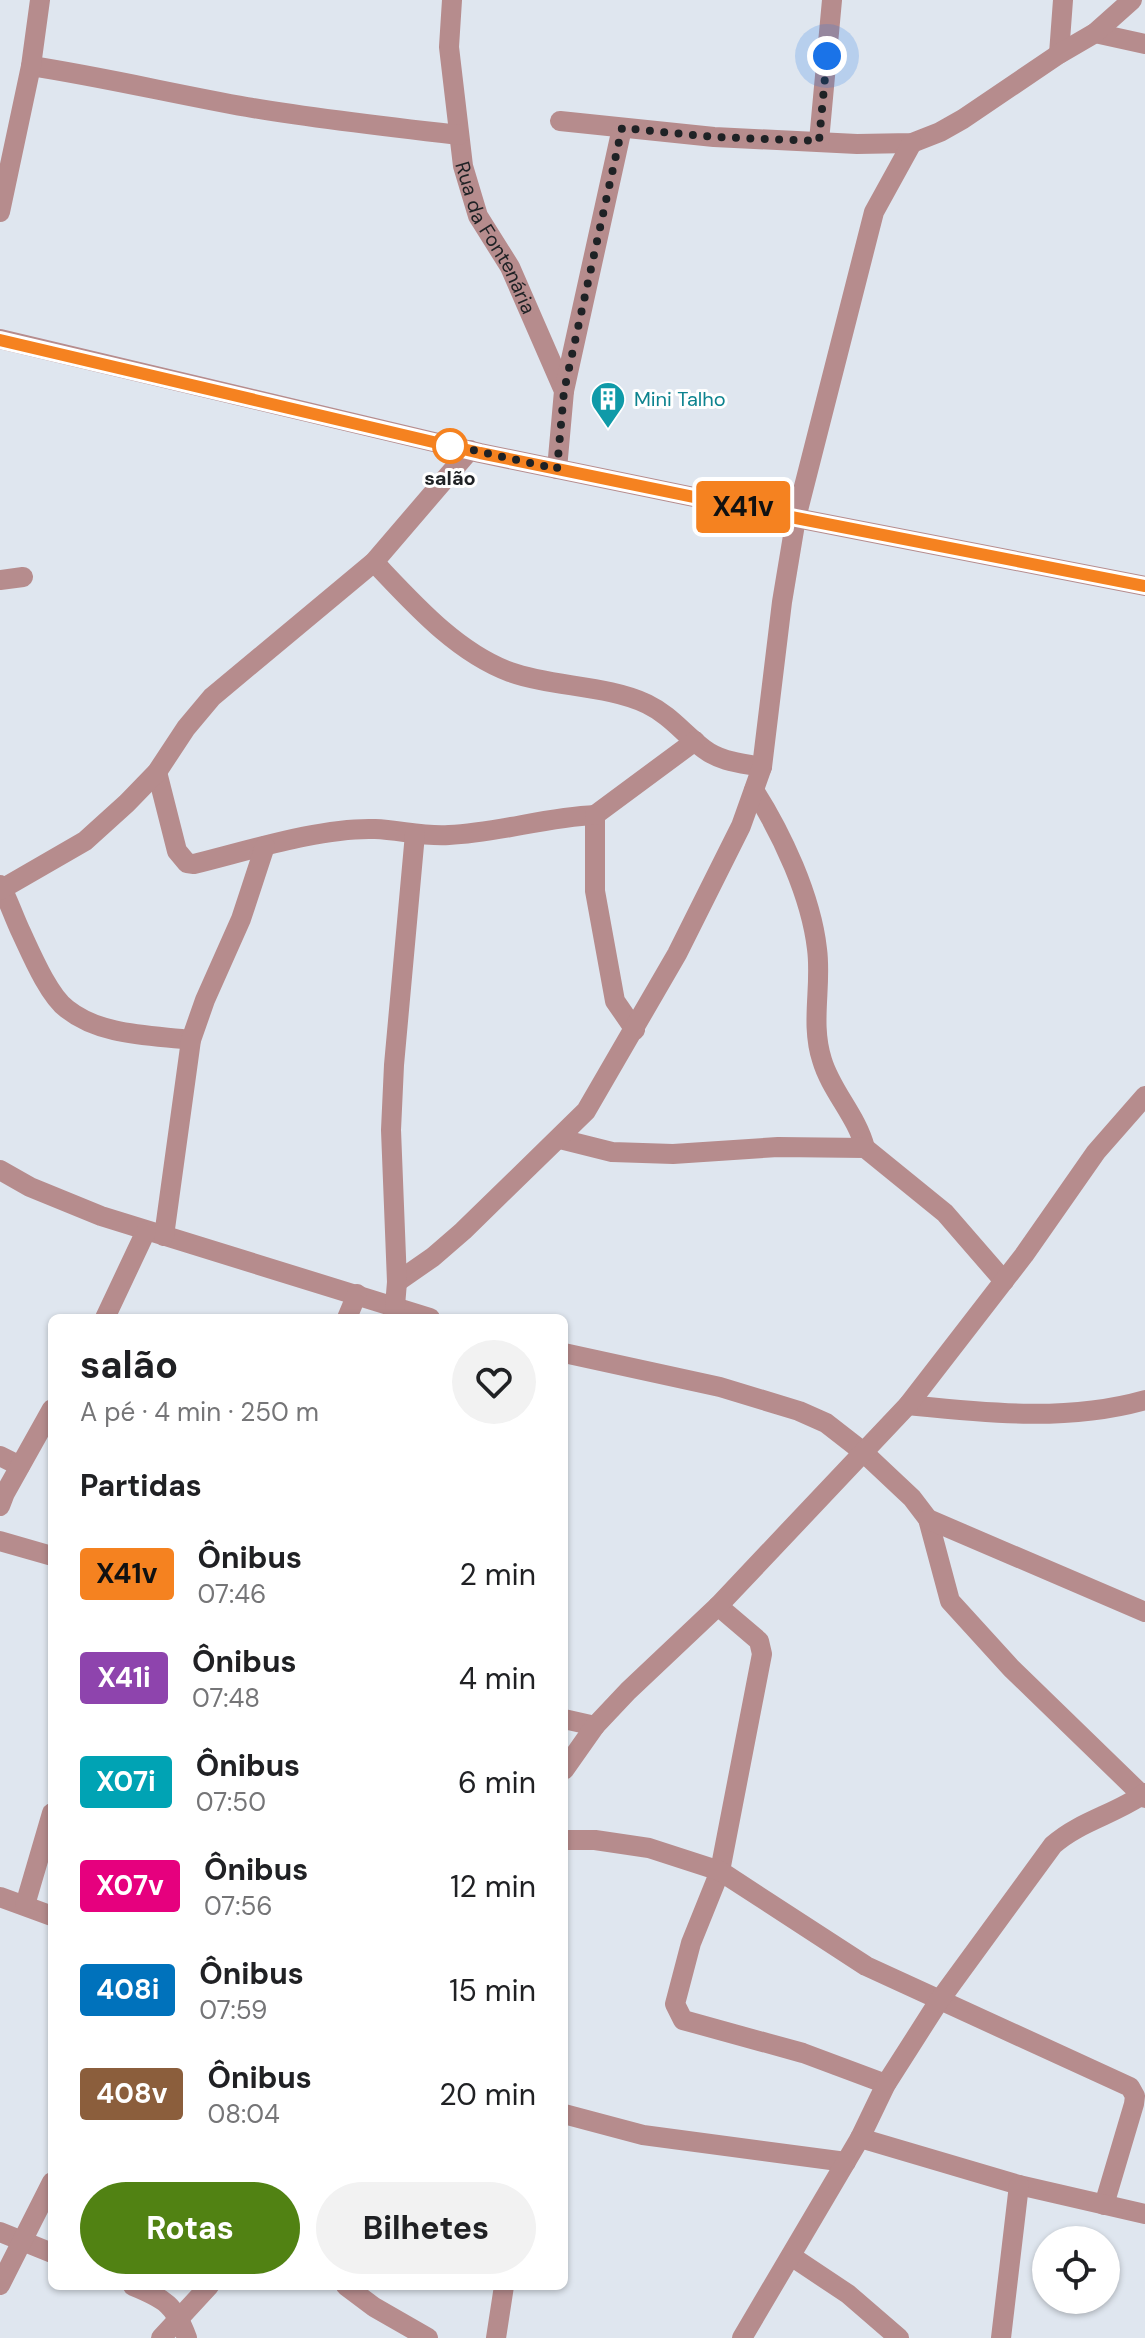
<!DOCTYPE html>
<html lang="pt">
<head>
<meta charset="utf-8">
<style>
  body { margin:0; font-family:"DM Sans",sans-serif; background:#f2f2f2; color:#202124; height:100vh; display:flex; flex-direction:column; font-size:30px; white-space:nowrap }
  * { box-sizing:border-box; margin:0 }
  p { font-size:26px; color:#757577 }
  .icon { flex:none; width:44px; height:44px; fill:none; stroke:currentColor; stroke-width:2; stroke-linecap:round; stroke-linejoin:round }
  .map { position:relative; flex:1; overflow:hidden }
  .sheet { position:absolute; left:48px; top:1314px; width:520px; height:976px; display:flex; flex-direction:column; background:#fff; border-radius:12px; box-shadow:0 2px 6px #0004 }
  .sheet>* { flex:none }
  .badge { padding:0 16px; border-radius:6px; font-size:28px; line-height:52px }
  .tools { position:absolute; left:1032px; top:2226px; display:grid; gap:16px }
  .tools a { display:grid; place-items:center; width:88px; height:88px; border-radius:50%; background:#fff; box-shadow:0 2px 6px #0004; font-size:40px }
  .you { position:absolute; width:40px; height:40px; margin:-20px; border:6px solid #fff; border-radius:50%; background:#1a73e8; box-shadow:0 0 0 12px #1a73e833 }
  .map>.badge { position:absolute; translate:-50% -50%; box-shadow:0 0 0 4px #fff }
  h2 { padding:0 32px; font-size:30px; line-height:72px }
  .round { display:grid; place-items:center; flex:none; width:84px; height:84px; border-radius:42px; background:#f2f2f2 }
  .summary { display:flex; align-items:center; justify-content:space-between; height:136px; padding:0 32px }
  h1 { font-size:38px; font-weight:700; line-height:60px }
  .cta { display:flex; gap:16px; margin-top:auto; padding:16px 32px }
  .cta a { flex:1; height:92px; border-radius:48px; background:#518213; color:#fff; font-size:32px; font-weight:700; line-height:92px; text-align:center }
  .cta a+a { background:#f2f2f2; color:#202124 }
  ul { padding:0; list-style:none }
  li { display:flex; align-items:center; gap:24px; height:104px; padding:0 32px }
  li div { flex:1 }
  li b { display:block; font-size:30px }
  li em { font-style:normal }
  li .badge { min-width:88px; font-weight:700; text-align:center }
  .map>svg:first-child { display:block }
  .lines { fill:none; stroke-linecap:round; stroke-linejoin:round }
  .minor { stroke:#b68c8d; stroke-width:20 }
  .tertiary { stroke:#b68c8d; stroke-width:20 }
  .line-casing { stroke:#fff; stroke-width:18 }
  .line { stroke:#f58220; stroke-width:12 }
  .walk { stroke:#1f2225; stroke-width:8; stroke-dasharray:0 14.4 }
  .stop-dot { fill:#fff; stroke:#f58220; stroke-width:4 }
  .labels { text-anchor:middle; stroke-width:6; stroke-linejoin:round; paint-order:stroke }
  .street-label { font-size:20px; fill:#1f2225; stroke:#fff }
  .culture-label { font-size:20px; fill:#0d838f; stroke:#fff; text-anchor:start }
  .stop-label { font-size:20px; font-weight:bold; fill:#1f2225; stroke:#fff }
</style>
</head>
<body>
<div class="map">
<svg width="1145" height="2338" viewBox="0 0 1145 2338">
  <rect width="100%" height="100%" fill="#dfe6ef"/>
  <g class="lines">
    <g class="minor">
      <path id="s1" d="M452,0L449,47L463,166L478,216L510,267L564,391L557,469"/>
      <polyline points="1095,33 1145,44"/>
      <polyline points="1059,54 1063,0"/>
      <path d="M31,66C103,77 174,94 247,107C317,119 388,127 459,135"/>
      <polyline points="560,121 714,137 857,144 912,143 940,132 963,119 1059,54 1095,33 1132,0"/>
      <polyline points="819,141 832,0"/>
      <polyline points="0,212 31,66 40,0"/>
      <polyline points="564,391 622,128"/>
      <path d="M374,562C413,603 456,652 510,672C551,687 607,685 647,704C670,715 684,734 704,749C721,762 742,763 762,767"/>
      <polyline points="0,580 23,577"/>
      <path d="M157,772L177,851L187,863L194,864C247,851 322,827 375,829C400,830 424,837 449,835C498,833 546,817 595,815V891L615,1001L635,1030"/>
      <path d="M754,790C782,834 811,896 817,949C822,986 810,1023 822,1060C831,1091 857,1116 865,1148"/>
      <polyline points="595,815 695,741"/>
      <path d="M0,885C8,899 13,915 20,930C30,951 48,995 67,1009C101,1036 150,1035 191,1040"/>
      <polyline points="0,890 85,841 127,803 157,772 186,728 212,697 374,562 470,450"/>
      <polyline points="560,1139 612,1152 673,1154 778,1147 865,1148 945,1213 1004,1281"/>
      <polyline points="0,1170 30,1187 101,1216 430,1318"/>
      <polyline points="164,1236 191,1040 205,1000 241,919 265,846"/>
      <polyline points="397,1282 433,1257 463,1231 586,1111 677,954 741,826 762,767 782,602 796,518 874,212 912,143"/>
      <polyline points="395,1306 397,1282 391,1130 394,1065 415,834"/>
      <polyline points="105,1318 146,1231"/>
      <polyline points="347,1318 357,1294"/>
      <polyline points="564,1353 720,1387 799,1411 826,1423 862,1451 912,1498 928,1519 950,1601 1011,1668 1145,1798"/>
      <path d="M908,1405C987,1413 1067,1422 1145,1400"/>
      <polyline points="0,1456 20,1466"/>
      <polyline points="0,1506 5,1493 52,1409"/>
      <polyline points="928,1519 1145,1612"/>
      <polyline points="0,1541 52,1556"/>
      <polyline points="718,1606 759,1641 762,1654 720,1871 691,1943 675,2004 683,2020 803,2053 886,2084"/>
      <polyline points="564,1719 595,1726"/>
      <polyline points="564,1770 595,1726 628,1691 718,1606 908,1405 1024,1255 1096,1152 1145,1096"/>
      <polyline points="564,1840 595,1840 649,1848 720,1871 866,1966 1130,2087 1135,2096 1134,2104 1104,2205"/>
      <polyline points="0,1897 52,1916"/>
      <polyline points="25,1905 52,1813"/>
      <polyline points="564,2114 643,2135 846,2162"/>
      <polyline points="860,2138 1019,2185 1145,2214"/>
      <polyline points="0,2232 52,2253"/>
      <polyline points="791,2256 848,2294 899,2338"/>
      <polyline points="0,2285 52,2182"/>
      <path d="M133,2286C165,2299 175,2305 187,2338"/>
      <polyline points="346,2286 374,2307 428,2338"/>
      <polyline points="161,2338 209,2286"/>
      <polyline points="496,2338 504,2286"/>
      <path d="M742,2338L860,2138L886,2084L939,2001L1053,1845C1080,1821 1116,1814 1145,1793"/>
      <polyline points="1001,2338 1019,2185"/>
    </g>
    <polyline class="tertiary" points="0,339 480,453 796,518 1145,586"/>
  </g>
  <g class="lines">
    <g class="line-casing">
      <polyline id="line" points="0,340 480,453 796,518 1145,586"/>
    </g>
    <use href="#line" class="line"/>
    <polyline class="walk" points="450,446 441,443 557,469 564,391 622,128 714,137 819,141 827,56"/>
  </g>
  <defs>
    <g id="building-pin" transform="scale(1.8)"><path d="M0 17L-7.5 6A9.5 9.5 0 1 1 7.5 6Z" fill="#0f9aa8" stroke="#fff"/><path d="M-4-6H4V6H1V3H-1V6H-4ZM-2.5-4.3h1.7v1.8h-1.7ZM.8-4.3h1.7v1.8H.8ZM-2.5-1h1.7V.8h-1.7ZM.8-1h1.7V.8H.8Z" fill="#fff"/></g>
  </defs>
  <g fill-rule="evenodd">
    <use href="#building-pin" x="608" y="399"/>
  </g>
  <circle class="stop-dot" cx="450" cy="446" r="16"/>
  <g class="labels">
    <g class="street-label">
      <text dy="7" stroke="none"><textPath href="#s1" startOffset="246">Rua da Fontenária</textPath></text>
    </g>
    <g class="culture-label">
      <text x="634" y="406">Mini Talho</text>
    </g>
    <g class="stop-label">
      <text x="450" y="485">salão</text>
    </g>
  </g>
</svg>
<div class="tools">
<a><svg class="icon" aria-label="locate" viewBox="0 0 24 24"><circle cx="12" cy="12" r="6"/><path d="M12 2v4M12 18v4M2 12h4M18 12h4"/></svg></a>
</div>
<div class="you" style="left:827px;top:56px"></div>
<b class="badge" style="left:743px;top:507px;background:#f58220;color:#111">X41v</b>
<section class="sheet">
<div class="summary"><div><h1>salão</h1><p>A pé · 4 min · 250 m</p></div><a class="round"><svg class="icon" aria-label="heart" viewBox="0 0 24 24"><path d="M12 20l-8-8c-3-5 5-10 8-4 3-6 11-1 8 4z"/></svg></a></div>
<h2>Partidas</h2>
<ul>
<li><span class="badge" style="background:#f58220;color:#111">X41v</span><div><b>Ônibus</b><p>07:46</p></div><em>2 min</em></li>
<li><span class="badge" style="background:#8e44ad;color:#fff">X41i</span><div><b>Ônibus</b><p>07:48</p></div><em>4 min</em></li>
<li><span class="badge" style="background:#00a3b4;color:#fff">X07i</span><div><b>Ônibus</b><p>07:50</p></div><em>6 min</em></li>
<li><span class="badge" style="background:#e6007e;color:#fff">X07v</span><div><b>Ônibus</b><p>07:56</p></div><em>12 min</em></li>
<li><span class="badge" style="background:#0072bc;color:#fff">408i</span><div><b>Ônibus</b><p>07:59</p></div><em>15 min</em></li>
<li><span class="badge" style="background:#8b5e3c;color:#fff">408v</span><div><b>Ônibus</b><p>08:04</p></div><em>20 min</em></li>
</ul>
<div class="cta"><a>Rotas</a><a>Bilhetes</a></div>
</section>
</div>
</body>
</html>
